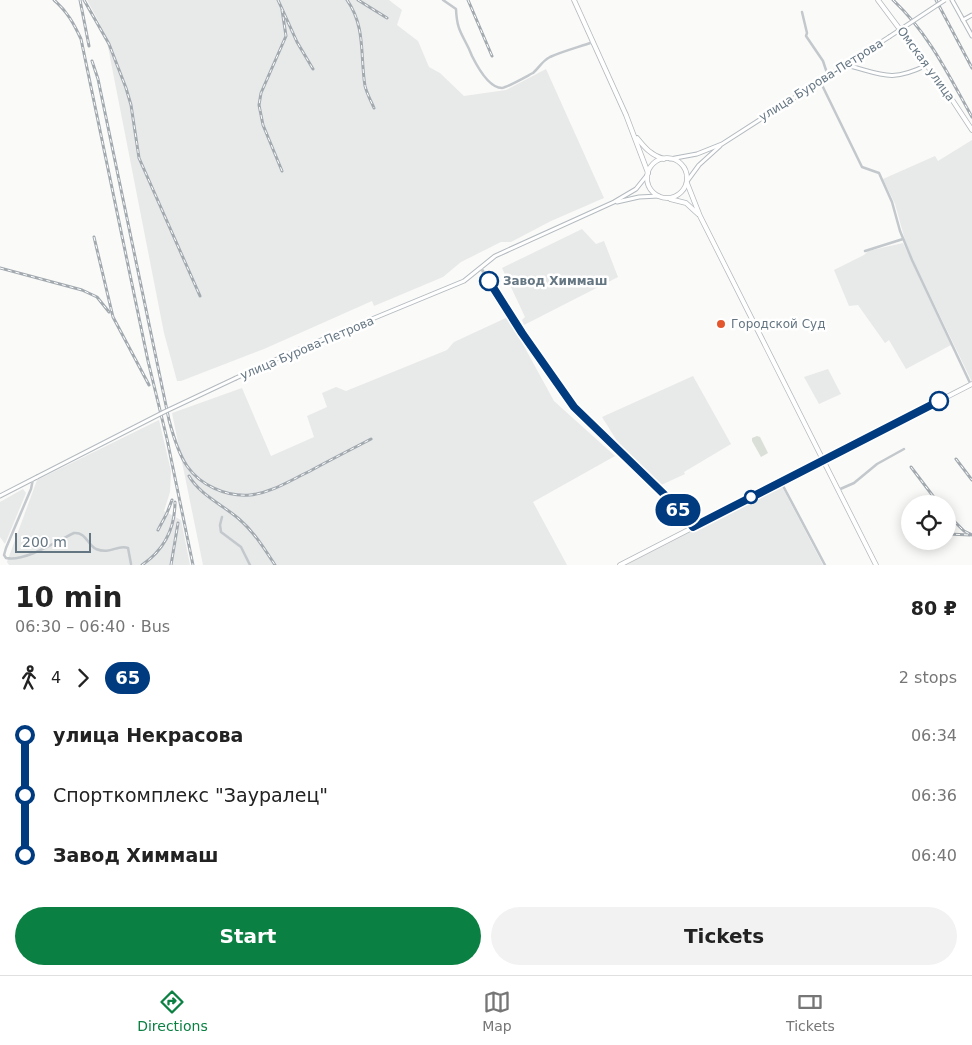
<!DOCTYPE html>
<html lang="en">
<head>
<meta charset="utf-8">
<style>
  body { margin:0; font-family:"DejaVu Sans",sans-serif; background:#f2f2f2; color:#222; height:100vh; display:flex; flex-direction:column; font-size:19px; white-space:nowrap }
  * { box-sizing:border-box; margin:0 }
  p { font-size:16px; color:#767676 }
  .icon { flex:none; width:28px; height:28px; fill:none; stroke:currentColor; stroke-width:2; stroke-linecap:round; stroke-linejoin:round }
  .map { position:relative; height:565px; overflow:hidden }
  .drawer { display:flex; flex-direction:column; background:#fff; flex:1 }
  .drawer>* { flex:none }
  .badge { padding:0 10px; border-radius:16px; font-size:18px; line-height:32px }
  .fabs { position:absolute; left:901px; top:495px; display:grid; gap:10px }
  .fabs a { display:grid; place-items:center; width:55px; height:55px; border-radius:50%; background:#fff; box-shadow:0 2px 12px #0003; font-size:25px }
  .scale { position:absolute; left:15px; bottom:12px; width:76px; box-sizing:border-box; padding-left:5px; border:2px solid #657683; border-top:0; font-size:14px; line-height:18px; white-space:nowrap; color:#657683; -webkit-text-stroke:4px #fff; paint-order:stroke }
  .map>.badge { position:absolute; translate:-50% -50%; box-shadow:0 0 0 2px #fff }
  .legs { display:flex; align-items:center; gap:8px; height:55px; padding:0 15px; font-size:16px }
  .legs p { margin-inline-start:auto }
  .headline { display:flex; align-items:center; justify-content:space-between; height:85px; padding:0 15px }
  h1 { font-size:28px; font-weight:600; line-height:38px }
  .cta { display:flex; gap:10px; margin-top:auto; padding:10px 15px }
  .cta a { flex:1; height:58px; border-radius:30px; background:#0b8043; color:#fff; font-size:20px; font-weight:600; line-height:58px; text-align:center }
  .cta a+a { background:#f2f2f2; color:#222 }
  ul { padding:0 15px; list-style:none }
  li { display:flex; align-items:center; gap:18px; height:60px; font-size:19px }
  li i { display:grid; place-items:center; width:8px; height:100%; margin:0 6px; background:currentColor }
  li i::after { content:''; width:12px; height:12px; margin:-6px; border:4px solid; border-radius:50%; background:#fff }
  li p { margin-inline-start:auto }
  li:first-child i { background:linear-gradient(#0000 50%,currentColor 0) }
  li:last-child i { background:linear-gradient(currentColor 50%,#0000 0) }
  .tabs { display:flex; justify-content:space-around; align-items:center; height:70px; border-top:1px solid #e0e0e0; background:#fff; font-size:14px; color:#767676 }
  .tabs a { display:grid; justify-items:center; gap:2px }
  .tabs .on { color:#0b8043 }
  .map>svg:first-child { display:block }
  .built { fill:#e8e9e9 }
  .green { fill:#dadfd7 }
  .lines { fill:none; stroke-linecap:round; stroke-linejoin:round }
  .secondary-casing { stroke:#b3babf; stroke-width:5 }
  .primary-casing { stroke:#b5babe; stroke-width:5.5 }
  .minor { stroke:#c3c8cc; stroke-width:2.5 }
  .tertiary { stroke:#c3c8cc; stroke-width:3 }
  .secondary { stroke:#fff; stroke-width:3 }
  .primary { stroke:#fff; stroke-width:4 }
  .rail-casing { stroke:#a2aab0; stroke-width:3 }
  .rail { stroke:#fff; stroke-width:1; stroke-dasharray:4; stroke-linecap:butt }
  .secondary-bridge-casing { stroke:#b3babf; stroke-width:5; stroke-linecap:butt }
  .secondary-bridge { stroke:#fff; stroke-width:3 }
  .line-1-casing { stroke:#fff; stroke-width:11 }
  .line-1 { stroke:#003b80; stroke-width:8 }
  .stop-1-dot { fill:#fff; stroke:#003b80; stroke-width:2.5 }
  .poi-dot { fill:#e4572e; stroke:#fff; stroke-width:2 }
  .labels { text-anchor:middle; stroke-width:5; stroke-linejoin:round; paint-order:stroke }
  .street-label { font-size:12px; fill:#657683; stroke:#fff }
  .stop-label { font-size:12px; font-weight:bold; fill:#657683; stroke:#fff; text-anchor:start }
  .poi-label { font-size:12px; fill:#657683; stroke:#fff; text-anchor:start }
</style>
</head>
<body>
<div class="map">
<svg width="972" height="565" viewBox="0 0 972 565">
  <rect width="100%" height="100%" fill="#fafaf8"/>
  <g class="built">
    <polygon points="87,0 389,0 402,10 397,25 418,41 429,67 440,73 464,96 506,90 546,69 604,198 551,221 511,242 501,242 461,262 443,277 374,306 372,301 264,349 181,381 177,381 164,333 107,42 98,27 100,24"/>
    <polygon points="972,140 972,382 913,260 905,240 895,204 883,179 935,156 938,161"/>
    <polygon points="582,229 596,244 604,241 618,277 524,325 522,320 525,317 502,268"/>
    <polygon points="903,243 951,345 906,369 889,340 885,343 858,305 849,306 834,270 864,255 868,251"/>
    <polygon points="508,317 554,401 615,456 533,502 567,565 203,565 172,413 242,388 271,456 314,437 307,416 327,407 322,393 336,387 346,391 447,350 454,342"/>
    <polygon points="828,369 841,394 819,404 804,377"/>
    <polygon points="693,376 731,444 684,472 685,474 659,486 619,444 602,417"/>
    <polygon points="159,420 171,471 170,492 164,511 181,520 190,565 9,565 7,562 37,480"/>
    <polygon points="780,483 823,565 623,565"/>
    <polygon points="23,489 26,493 5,544 0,537 0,502"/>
  </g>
  <polygon class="green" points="757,436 760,437 768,453 761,457 752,441 752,438"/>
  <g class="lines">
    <g class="secondary-casing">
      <g id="secondary">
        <polyline points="952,0 972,36"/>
        <polyline points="963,20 972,15"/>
        <path d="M846,65C882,74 890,83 927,65"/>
        <polyline points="670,159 697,154 722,144 889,37"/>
        <polyline points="688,180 699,165 720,146"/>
        <polyline points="617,202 639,197 659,196"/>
        <polyline points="236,378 292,352 464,281 495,256 614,202 636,189 648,174"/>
        <polyline points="0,496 37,477"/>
      </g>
    </g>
    <g class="primary-casing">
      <g id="primary">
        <polyline points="574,0 626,115 648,173"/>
        <polyline points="878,0 949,95 972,130"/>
        <path d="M637,138C645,148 651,155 664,159"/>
        <circle cx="667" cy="178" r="20"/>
        <polyline points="687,183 700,216 876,565"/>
        <polyline points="670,199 686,203 698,214"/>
        <polyline points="620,565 972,384"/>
      </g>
    </g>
    <g class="minor">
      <path d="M443,0L456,9C457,34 464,35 472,56C477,66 489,88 502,88C506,88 529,75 533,73C539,68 542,61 550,57C563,51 579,47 593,42"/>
      <polyline points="802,12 807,33 806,36 823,61 828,76"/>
      <polyline points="820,81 862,167 879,173 892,202 900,231 912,260 971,385"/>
      <polyline points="865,251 903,239"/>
      <path d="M33,479L31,489L6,548L4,555L6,558C25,562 57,541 74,533C86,532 87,544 96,549C111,555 117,544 128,548L131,564"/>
      <polyline points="781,482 825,565"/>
      <polyline points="838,490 854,483 877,464 904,449"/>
      <polyline points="222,517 220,525 221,532 241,547 250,565"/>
    </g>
    <polyline class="tertiary" points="481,268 507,312 574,407 671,502 693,527"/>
    <use href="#secondary" class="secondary"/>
    <use href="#primary" class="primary"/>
    <g class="rail-casing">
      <g id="rail">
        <path d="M54,0C67,11 74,24 81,39L148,361L167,439L193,565"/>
        <polyline points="80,0 89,46"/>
        <polyline points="84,0 109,44 126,88 131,105 139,158 200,296"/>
        <polyline points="278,0 297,42 313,69"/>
        <path d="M347,0C366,27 360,56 365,86C367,94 371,101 374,108"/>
        <polyline points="358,0 387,18"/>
        <polyline points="468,0 492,56"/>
        <path d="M893,0C929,34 948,74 972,117"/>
        <polyline points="936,0 972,68"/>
        <path d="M92,61L98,79L169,420C173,435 178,453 187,466C200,485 226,497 250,495C271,493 291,480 310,471C330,460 350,450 371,439"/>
        <polyline points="282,171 263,125 259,105 261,93 286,36 282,10"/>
        <polyline points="94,237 113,317 149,385"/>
        <polyline points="0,268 82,290 97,297 109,312"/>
        <polyline points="956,459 972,480"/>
        <polyline points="911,467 939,504"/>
        <path d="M189,476C200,495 223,505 239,519C254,532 264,548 275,565"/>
        <polyline points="948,515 964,531 972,535"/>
        <polyline points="158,530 167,513 172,500"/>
        <polyline points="948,534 970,535"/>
        <path d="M142,565C164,550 175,528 175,502"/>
        <polyline points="171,565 178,523"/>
      </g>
    </g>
    <use href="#rail" class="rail"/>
    <g class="secondary-bridge-casing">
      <g id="secondary-bridge">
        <polyline points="889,37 945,0"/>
        <polyline points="37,477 164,412 236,378"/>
      </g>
    </g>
    <use href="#secondary-bridge" class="secondary-bridge"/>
  </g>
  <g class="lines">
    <g class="line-1-casing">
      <polyline id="line-1" points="489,281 522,333 574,407 672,502 693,527 939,401"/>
    </g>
    <use href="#line-1" class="line-1"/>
  </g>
  <g class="stop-1-dot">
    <circle cx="489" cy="281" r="9"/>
    <circle cx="939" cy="401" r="9"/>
    <circle cx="751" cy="497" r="6"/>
  </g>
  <circle class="poi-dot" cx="721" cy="324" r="5"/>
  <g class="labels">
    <g class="street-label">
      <text transform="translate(926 64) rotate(54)" y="4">Омская улица</text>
      <text transform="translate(821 80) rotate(-32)" y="4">улица Бурова-Петрова</text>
      <text transform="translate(307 348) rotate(-23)" y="4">улица Бурова-Петрова</text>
    </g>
    <g class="stop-label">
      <text x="503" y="285">Завод Химмаш</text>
    </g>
    <g class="poi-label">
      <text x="731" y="328">Городской Суд</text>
    </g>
  </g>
</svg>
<div class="fabs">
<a><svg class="icon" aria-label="locate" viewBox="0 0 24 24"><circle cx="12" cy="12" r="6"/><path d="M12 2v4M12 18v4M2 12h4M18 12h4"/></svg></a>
</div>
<div class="scale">200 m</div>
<b class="badge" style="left:678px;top:510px;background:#003b80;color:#fff">65</b>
</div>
<section class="drawer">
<div class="headline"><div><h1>10 min</h1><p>06:30 – 06:40 · Bus</p></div><b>80 ₽</b></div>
<div class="legs"><svg class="icon" aria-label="walk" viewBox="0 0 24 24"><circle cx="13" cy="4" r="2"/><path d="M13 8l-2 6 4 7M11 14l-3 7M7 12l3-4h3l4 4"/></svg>4<svg class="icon" aria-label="forward" viewBox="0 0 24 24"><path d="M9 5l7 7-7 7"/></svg><b class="badge" style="background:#003b80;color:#fff">65</b><p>2 stops</p></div>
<ul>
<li><i style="color:#003b80"></i><b>улица Некрасова</b><p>06:34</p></li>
<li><i style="color:#003b80"></i><span>Спорткомплекс &quot;Зауралец&quot;</span><p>06:36</p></li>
<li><i style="color:#003b80"></i><b>Завод Химмаш</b><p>06:40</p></li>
</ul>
<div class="cta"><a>Start</a><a>Tickets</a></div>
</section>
<nav class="tabs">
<a class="on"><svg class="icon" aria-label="directions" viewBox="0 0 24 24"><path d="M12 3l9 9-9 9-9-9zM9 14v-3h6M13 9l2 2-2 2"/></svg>Directions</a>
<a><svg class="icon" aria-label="map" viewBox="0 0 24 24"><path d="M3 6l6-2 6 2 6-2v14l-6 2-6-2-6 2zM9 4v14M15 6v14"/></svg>Map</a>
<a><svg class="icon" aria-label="tickets" viewBox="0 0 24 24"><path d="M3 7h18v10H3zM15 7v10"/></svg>Tickets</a>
</nav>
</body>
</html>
